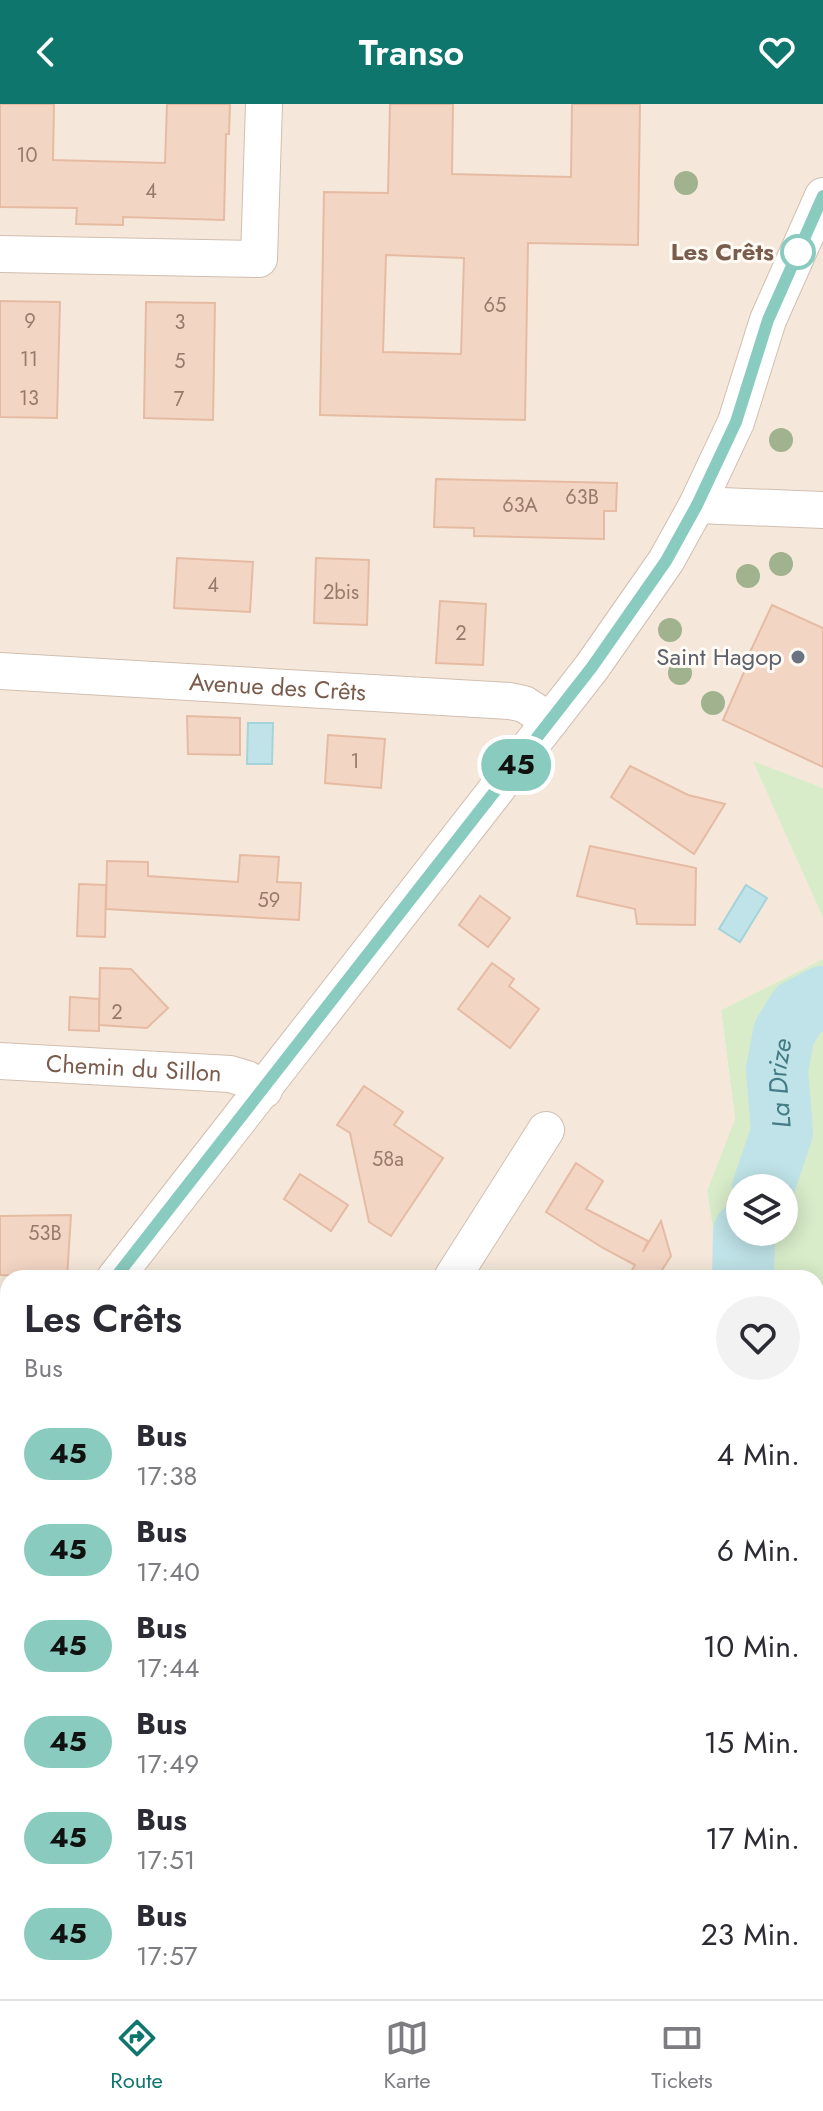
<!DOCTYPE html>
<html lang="de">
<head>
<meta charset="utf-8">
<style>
  body { margin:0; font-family:Jost,sans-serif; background:#f2f2f3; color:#2b2b33; height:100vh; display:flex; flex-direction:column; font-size:30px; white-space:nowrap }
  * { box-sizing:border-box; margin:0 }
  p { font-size:26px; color:#7c7c81 }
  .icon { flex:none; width:44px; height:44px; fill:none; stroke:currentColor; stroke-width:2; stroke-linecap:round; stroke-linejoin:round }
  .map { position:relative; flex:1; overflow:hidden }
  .details { position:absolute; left:0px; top:1166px; width:824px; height:730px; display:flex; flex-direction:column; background:#fff; border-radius:24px 24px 0 0; box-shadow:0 4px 20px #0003 }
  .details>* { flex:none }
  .badge { padding:0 16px; border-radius:26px; font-size:28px; line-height:52px }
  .tools { position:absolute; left:726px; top:1070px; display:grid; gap:16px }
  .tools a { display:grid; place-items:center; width:72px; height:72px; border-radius:50%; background:#fff; box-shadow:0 4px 20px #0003; font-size:40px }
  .map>.badge { position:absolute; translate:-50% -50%; box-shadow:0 0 0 4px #fff }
  .round { display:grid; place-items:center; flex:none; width:84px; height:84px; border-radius:42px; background:#f2f2f3 }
  .summary { display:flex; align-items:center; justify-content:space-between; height:136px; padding:0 24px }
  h1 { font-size:38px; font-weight:600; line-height:60px }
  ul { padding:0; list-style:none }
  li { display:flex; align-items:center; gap:24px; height:96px; padding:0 24px }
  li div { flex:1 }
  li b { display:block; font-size:30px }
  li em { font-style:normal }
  li .badge { min-width:88px; font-weight:700; text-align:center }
  header { display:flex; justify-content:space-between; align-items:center; height:104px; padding:0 24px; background:#0f766e; color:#fff; font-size:36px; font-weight:600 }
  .tab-bar { display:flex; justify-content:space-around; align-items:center; height:112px; border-top:2px solid #e1e1e2; background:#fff; font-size:22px; color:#7c7c81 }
  .tab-bar a { display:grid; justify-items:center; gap:4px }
  .tab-bar .current { color:#0f766e }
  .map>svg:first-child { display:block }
  .residential { fill:#f5e8da }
  .green { fill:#d8ecc9; fill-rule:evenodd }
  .water { fill:#bfe3e8; stroke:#a5d3da; stroke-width:2 }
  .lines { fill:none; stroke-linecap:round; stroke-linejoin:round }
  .river { stroke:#bfe3e8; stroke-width:62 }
  .building { fill:#f3d5c3; stroke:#e6bba3; stroke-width:2; fill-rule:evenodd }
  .minor-casing { stroke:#d1beb0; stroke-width:38 }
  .minor { stroke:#fff; stroke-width:36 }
  .tree { fill:#a0b28e }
  .line-casing { stroke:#fff; stroke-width:18 }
  .line { stroke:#89cbbe; stroke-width:12 }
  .stop-dot { fill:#fff; stroke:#89cbbe; stroke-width:4 }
  .worship-dot { fill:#6b7280; stroke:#fffaf3; stroke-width:3 }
  .labels { text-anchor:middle; stroke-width:6; stroke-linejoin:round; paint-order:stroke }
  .number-label { font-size:20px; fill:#987a6a }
  .stop-label { font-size:24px; font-weight:bold; fill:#7a5c4d; stroke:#fffaf3; text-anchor:end }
  .worship-label { font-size:24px; fill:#5b616d; stroke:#fffaf3; text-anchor:end }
  .street-label { font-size:24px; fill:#7a5c4d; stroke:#fffaf3 }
  .water-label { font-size:26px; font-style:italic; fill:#437c86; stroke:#fffaf3 }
</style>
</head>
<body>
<header><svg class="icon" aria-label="back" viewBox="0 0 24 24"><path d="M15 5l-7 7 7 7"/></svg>Transo<svg class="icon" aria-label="heart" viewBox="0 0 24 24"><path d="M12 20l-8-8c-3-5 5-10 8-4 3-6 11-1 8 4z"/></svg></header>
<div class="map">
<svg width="823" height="1895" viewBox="0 0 823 1895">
  <rect width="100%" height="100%" fill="#fdf6ec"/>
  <polygon class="residential" points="0,0 823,0 823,684 754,658 823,814 823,855 721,906 735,1016 707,1087 721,1174 8,1174 8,1888 460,1888 461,1895 0,1895"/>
  <g class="green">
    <polygon points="753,657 823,684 823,814"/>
    <path d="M823,855V1790L816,1789V1174H721L707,1087L735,1015L721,906ZM740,1084H784V1128H740Z"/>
    <polygon points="0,1739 8,1740 8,1856 0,1850"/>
    <polygon points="816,1802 823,1803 823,1895 668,1895 668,1888 816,1888"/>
    <polygon points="56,1888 649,1888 646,1895 66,1895"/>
  </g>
  <g class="water">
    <polygon points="248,619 273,619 272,660 247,660"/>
    <polygon points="746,781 767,794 740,838 719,825"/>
  </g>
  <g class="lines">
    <g class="river">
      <path id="s1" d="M763,1084L782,1028L777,966L784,929L798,906L823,893"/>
      <polyline points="743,1174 744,1128"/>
      <polyline points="498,1888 498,1895"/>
    </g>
  </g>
  <g class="building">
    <polygon points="0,0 54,0 53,56 165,59 167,0 230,0 229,30 226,30 224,116 123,113 123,121 76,120 77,104 0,103"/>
    <path d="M390,0H453L452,70L571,73L572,0H640L638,141L528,139L525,316L320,311L324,88L388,89ZM386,151L464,154L461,250L383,248Z"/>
    <polygon points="0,197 60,198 57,314 0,313"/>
    <polygon points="146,198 215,199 213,316 144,314"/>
    <polygon points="436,375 617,379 616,407 604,407 604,435 474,432 474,424 434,423"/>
    <polygon points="177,454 253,458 250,508 174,504"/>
    <polygon points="316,454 369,456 367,521 314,519"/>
    <polygon points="440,497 486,500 483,561 436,559"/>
    <polygon points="772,501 823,524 823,663 723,616 752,550 750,548"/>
    <polygon points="187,612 240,614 240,651 188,650"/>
    <polygon points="328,631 385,635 381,684 325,679"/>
    <polygon points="630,662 688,691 725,700 694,750 611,693"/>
    <polygon points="590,742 696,764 695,821 637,820 635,805 577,792"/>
    <polygon points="240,751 279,753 277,778 301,779 299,816 106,805 107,757 148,758 148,772 238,778"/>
    <polygon points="79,780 106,781 105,833 77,832"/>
    <polygon points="480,792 510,814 488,843 459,821"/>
    <polygon points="492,859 514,875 509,882 539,905 510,944 458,905"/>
    <polygon points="100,864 131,865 168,904 147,924 99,921"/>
    <polygon points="70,893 99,895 99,927 69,926"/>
    <polygon points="364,982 403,1008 394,1021 443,1054 391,1132 369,1118 350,1029 337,1021"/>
    <polygon points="576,1059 603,1077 586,1105 648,1137 643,1148 661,1117 671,1152 657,1174 627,1174 635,1161 603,1144 546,1108"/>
    <polygon points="300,1070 348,1101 331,1127 284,1095"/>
    <polygon points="71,1111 67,1174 0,1171 0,1112"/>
  </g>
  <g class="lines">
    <g class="minor-casing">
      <g id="minor">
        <polyline points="0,150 259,155 264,0"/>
        <polyline points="697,401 823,406"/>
        <path id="s2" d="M0,567L510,597L524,600L550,617"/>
        <path id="s3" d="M0,957L230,970L247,975L264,986"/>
        <polyline points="115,1174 592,563 666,457 697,401 736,318 768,216 823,92"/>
        <polyline points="452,1174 546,1026"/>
        <polyline points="0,1320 8,1310"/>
        <polyline points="0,1726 8,1727"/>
        <polyline points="0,1869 8,1874"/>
        <polyline points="27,1888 38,1895"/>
      </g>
    </g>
    <use href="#minor" class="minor"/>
  </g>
  <g class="tree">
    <circle cx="686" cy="79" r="12"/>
    <circle cx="781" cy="336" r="12"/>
    <circle cx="781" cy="460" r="12"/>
    <circle cx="748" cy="472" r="12"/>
    <circle cx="670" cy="526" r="12"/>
    <circle cx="680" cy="569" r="12"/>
    <circle cx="713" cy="599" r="12"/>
  </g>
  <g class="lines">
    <g class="line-casing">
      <polyline id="line" points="115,1174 592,563 666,457 697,401 736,318 768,216 823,92"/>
    </g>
    <use href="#line" class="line"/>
  </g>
  <circle class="stop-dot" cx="798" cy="148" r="16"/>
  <circle class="worship-dot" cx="798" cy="553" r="8"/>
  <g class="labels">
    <g class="number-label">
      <text x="27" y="58">10</text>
      <text x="151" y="94">4</text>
      <text x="495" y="208">65</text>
      <text x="30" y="224">9</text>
      <text x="180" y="225">3</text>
      <text x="29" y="262">11</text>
      <text x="180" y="264">5</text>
      <text x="29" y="301">13</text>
      <text x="179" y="302">7</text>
      <text x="582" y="400">63B</text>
      <text x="520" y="408">63A</text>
      <text x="213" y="488">4</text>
      <text x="341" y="495">2bis</text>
      <text x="461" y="536">2</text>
      <text x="355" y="664">1</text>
      <text x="269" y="803">59</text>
      <text x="117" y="915">2</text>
      <text x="388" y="1062">58a</text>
      <text x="45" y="1136">53B</text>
    </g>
    <g class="stop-label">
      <text x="774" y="156">Les Crêts</text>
    </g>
    <g class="worship-label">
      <text x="782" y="561">Saint Hagop</text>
    </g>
    <g class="street-label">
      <text dy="8" stroke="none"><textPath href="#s2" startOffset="278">Avenue des Crêts</textPath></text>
      <text dy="8" stroke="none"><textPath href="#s3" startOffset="134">Chemin du Sillon</textPath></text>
    </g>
    <g class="water-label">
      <text dy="9" stroke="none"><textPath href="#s1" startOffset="108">La Drize</textPath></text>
    </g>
  </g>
</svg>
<div class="tools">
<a><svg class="icon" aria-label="layers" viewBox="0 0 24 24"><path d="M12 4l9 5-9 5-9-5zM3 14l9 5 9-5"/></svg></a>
</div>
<b class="badge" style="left:516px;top:661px;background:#89cbbe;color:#111">45</b>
<section class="details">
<div class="summary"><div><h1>Les Crêts</h1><p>Bus</p></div><a class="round"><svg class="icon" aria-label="heart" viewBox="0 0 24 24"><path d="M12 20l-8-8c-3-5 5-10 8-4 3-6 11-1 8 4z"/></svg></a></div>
<ul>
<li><span class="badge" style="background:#89cbbe;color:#111">45</span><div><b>Bus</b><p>17:38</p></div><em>4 Min.</em></li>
<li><span class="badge" style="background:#89cbbe;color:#111">45</span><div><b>Bus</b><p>17:40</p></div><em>6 Min.</em></li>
<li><span class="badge" style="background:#89cbbe;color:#111">45</span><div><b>Bus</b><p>17:44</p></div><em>10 Min.</em></li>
<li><span class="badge" style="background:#89cbbe;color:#111">45</span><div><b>Bus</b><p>17:49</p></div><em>15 Min.</em></li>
<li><span class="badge" style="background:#89cbbe;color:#111">45</span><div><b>Bus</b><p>17:51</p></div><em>17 Min.</em></li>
<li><span class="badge" style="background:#89cbbe;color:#111">45</span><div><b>Bus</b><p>17:57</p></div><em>23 Min.</em></li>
</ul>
</section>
</div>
<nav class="tab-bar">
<a class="current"><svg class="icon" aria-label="directions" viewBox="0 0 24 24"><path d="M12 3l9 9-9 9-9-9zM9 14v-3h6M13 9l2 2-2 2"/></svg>Route</a>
<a><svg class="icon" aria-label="map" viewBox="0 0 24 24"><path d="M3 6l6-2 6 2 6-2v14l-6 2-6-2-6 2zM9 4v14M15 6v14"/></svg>Karte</a>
<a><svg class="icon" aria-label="tickets" viewBox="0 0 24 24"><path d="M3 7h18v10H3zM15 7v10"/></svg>Tickets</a>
</nav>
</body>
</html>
